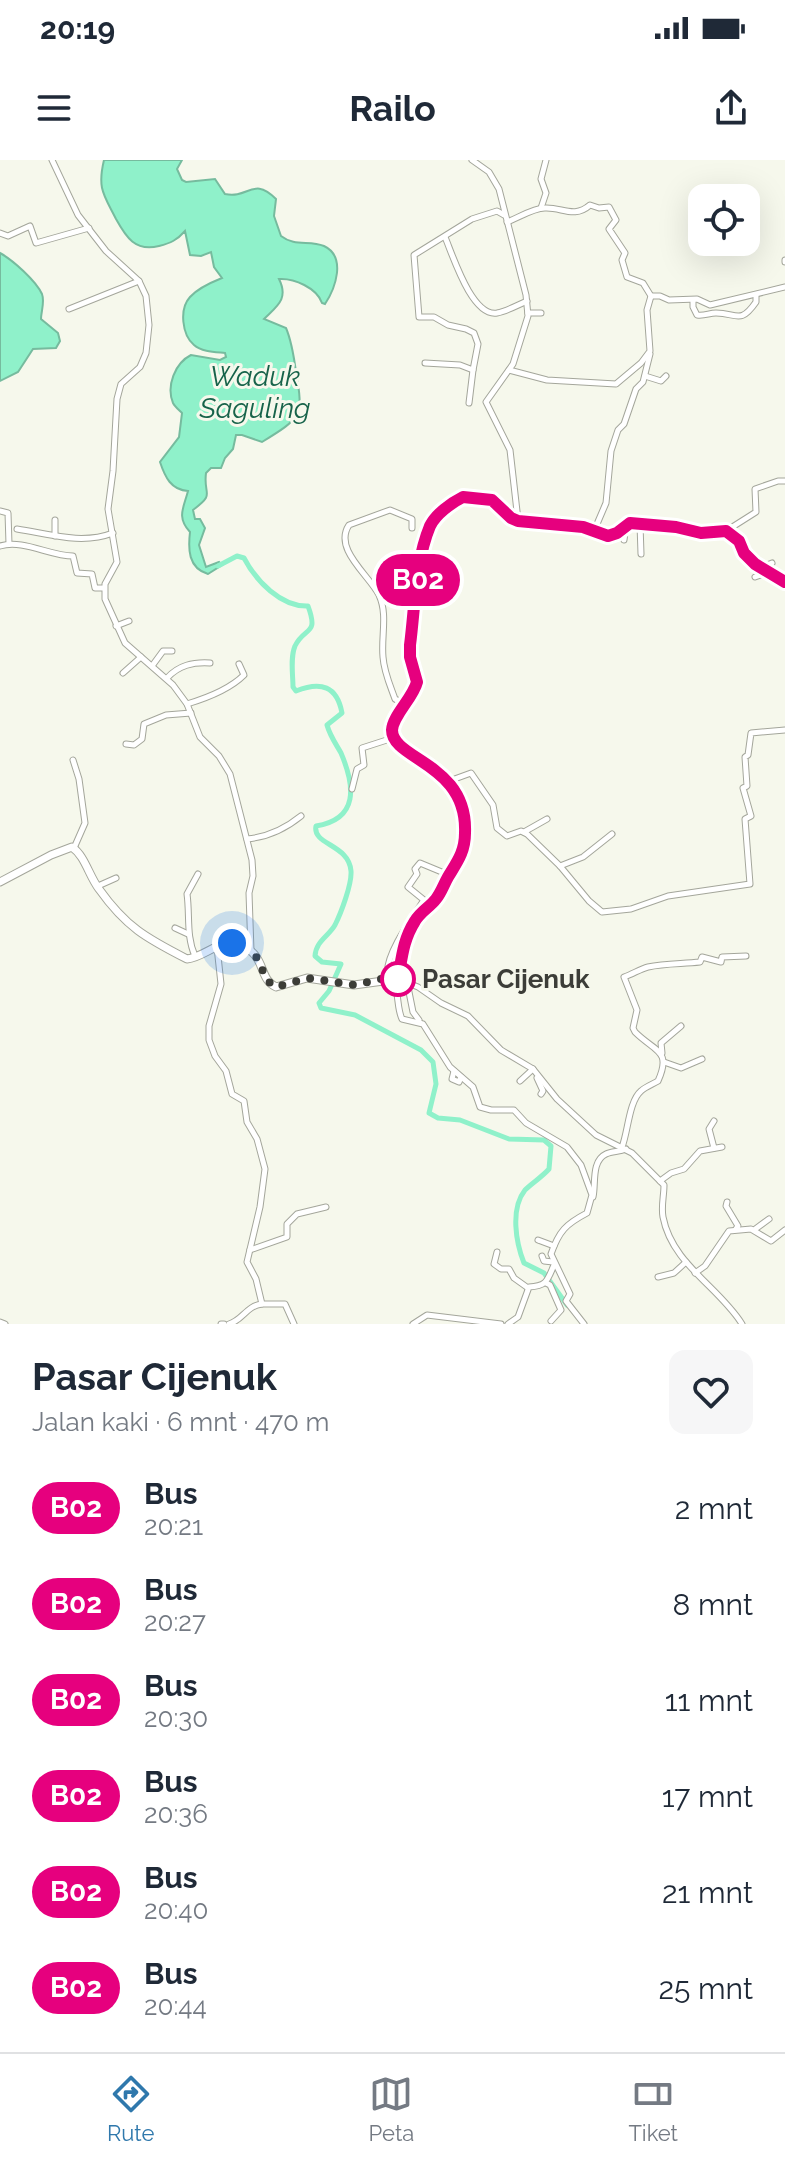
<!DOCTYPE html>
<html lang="id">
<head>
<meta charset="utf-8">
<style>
  body { margin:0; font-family:Raleway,sans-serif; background:#f6f6f7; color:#1f2937; height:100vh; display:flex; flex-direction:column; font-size:30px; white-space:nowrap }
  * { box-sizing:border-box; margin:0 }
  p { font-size:26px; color:#747a83 }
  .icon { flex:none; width:44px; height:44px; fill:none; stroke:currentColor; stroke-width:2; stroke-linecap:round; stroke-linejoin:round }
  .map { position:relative; height:1164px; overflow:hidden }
  .sheet { display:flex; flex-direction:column; background:#fff; flex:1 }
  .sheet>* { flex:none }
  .badge { padding:0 16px; border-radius:26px; font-size:28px; line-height:52px }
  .fabs { position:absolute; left:688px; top:24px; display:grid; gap:16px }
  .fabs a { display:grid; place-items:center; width:72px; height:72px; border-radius:16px; background:#fff; box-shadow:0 8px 32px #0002; font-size:40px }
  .you { position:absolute; width:40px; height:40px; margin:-20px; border:6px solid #fff; border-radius:50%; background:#1a73e8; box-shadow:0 0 0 12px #1a73e833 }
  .map>.badge { position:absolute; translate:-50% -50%; box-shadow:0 0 0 4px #fff }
  .round { display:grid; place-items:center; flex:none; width:84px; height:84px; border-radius:16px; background:#f6f6f7 }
  .head { display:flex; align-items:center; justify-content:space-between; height:136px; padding:0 32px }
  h1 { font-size:38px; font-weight:700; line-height:60px }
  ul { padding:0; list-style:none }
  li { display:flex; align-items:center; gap:24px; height:96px; padding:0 32px }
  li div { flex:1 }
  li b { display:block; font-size:30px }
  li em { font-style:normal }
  li .badge { min-width:88px; font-weight:700; text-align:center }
  .status { display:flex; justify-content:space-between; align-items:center; height:56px; padding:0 40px; background:#fff; direction:ltr }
  .status svg { height:22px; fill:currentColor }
  header { display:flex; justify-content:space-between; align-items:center; height:104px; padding:0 32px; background:#fff; font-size:36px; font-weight:700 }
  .menu { display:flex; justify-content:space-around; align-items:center; height:112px; border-top:2px solid #e0e1e3; background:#fff; font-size:22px; color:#747a83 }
  .menu a { display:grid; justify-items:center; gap:4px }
  .menu .selected { color:#2f78ac }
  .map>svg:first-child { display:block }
  .water { fill:#8ff1ca; stroke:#76bb9e; stroke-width:2 }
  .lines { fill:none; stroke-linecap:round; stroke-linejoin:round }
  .river { stroke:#8ff1ca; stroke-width:5 }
  .minor-casing { stroke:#a4a69b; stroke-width:7 }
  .major-casing { stroke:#a4a69b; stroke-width:9 }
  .minor { stroke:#fff; stroke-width:5 }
  .major { stroke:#fff; stroke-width:7 }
  .line-casing { stroke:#fff; stroke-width:18 }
  .line { stroke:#e6007e; stroke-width:12 }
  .walk { stroke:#3c3d38; stroke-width:8; stroke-dasharray:0 14.4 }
  .stop-dot { fill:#fff; stroke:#e6007e; stroke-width:4 }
  .labels { text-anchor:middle; stroke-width:6; stroke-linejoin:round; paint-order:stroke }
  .stop-label { font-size:26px; font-weight:bold; fill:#3c3d38; stroke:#f6f8ec; text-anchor:start }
  .water-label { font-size:28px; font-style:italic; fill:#17634a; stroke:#f6f8ec }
</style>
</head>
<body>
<div class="status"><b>20:19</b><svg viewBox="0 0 49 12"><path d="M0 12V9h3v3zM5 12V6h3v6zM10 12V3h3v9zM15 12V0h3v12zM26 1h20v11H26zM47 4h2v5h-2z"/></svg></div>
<header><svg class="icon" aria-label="menu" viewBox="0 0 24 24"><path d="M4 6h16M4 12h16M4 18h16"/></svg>Railo<svg class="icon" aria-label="share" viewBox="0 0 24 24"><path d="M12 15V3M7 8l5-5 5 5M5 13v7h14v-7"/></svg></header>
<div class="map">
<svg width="785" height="1164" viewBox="0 0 785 1164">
  <rect width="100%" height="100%" fill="#f6f8ec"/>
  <g class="water">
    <path d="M104,0H182L177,9L182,20L186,22L215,19L225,34C249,39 253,16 276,39L274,56L281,76C295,87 309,80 324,86C347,97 335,129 325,144L322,143C317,128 294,118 279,119C289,139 277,146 264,159L286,168C292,182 294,197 296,212C304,256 301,258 262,282L242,275H236L233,289L225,298L221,308H211L206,313C203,336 216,333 193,350L195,359H200L205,368L199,385L206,407L219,402L222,405L208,414C188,408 188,389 190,372C176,357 184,347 188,331C171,330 165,317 160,302L179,277L182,253C179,250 175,247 173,243C166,226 175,203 191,195L220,200L226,197L225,193C215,192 202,192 194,185C182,175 179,149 190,137C198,128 212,122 222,118L214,107L211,92L201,96L190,95L185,71C177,80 171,83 159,86C135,92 126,77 116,59C104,35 97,29 104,0Z"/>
    <path d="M0,93C13,100 36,121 42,134C45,142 41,152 41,159L58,173L60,181L56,188L33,189L18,212L0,221Z"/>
  </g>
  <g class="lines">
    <path class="river" d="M218,406L237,396L244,398C256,421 281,447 308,446C319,476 305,466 295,486C290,498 293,515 293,527L296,531C321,521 337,526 342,553L327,565C330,576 336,584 341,593C355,626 359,659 316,666C312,685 349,684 351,711C352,724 341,753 335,765C328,777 316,781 315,796L322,802L341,804L329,831L319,843L321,848L355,855L421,890L433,902L436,924L429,953L438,958L460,960L509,979L544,980L551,986L549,1009C542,1017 532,1023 525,1030C510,1049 516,1083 524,1103L544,1113L567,1145"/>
    <g class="minor-casing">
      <g id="minor">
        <polyline points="52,0 78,55 106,91 139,121 146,136 149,165 146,193 140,207 121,224 117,239 113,311 108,349 117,402 105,424 105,439 125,483 173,525 187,544 200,577 219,596 230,614 252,700 253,716 249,733 251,791"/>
        <polyline points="472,0 489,12 499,29 526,135 528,156 513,204 486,242 510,290 518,360"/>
        <polyline points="541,48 546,33 541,19 546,0"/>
        <path d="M507,62C518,58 533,48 545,48C562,47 574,59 590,45L599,48L609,47L616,60L609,69L625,93L622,100L627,117L643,123L651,136L647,150L650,191L641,203L616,224L547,220L509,210"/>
        <polyline points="0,73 8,76 30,66 36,83 89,68"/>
        <path d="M445,77C453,96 472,157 497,153C507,151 518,145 527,141"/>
        <polyline points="785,100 785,102"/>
        <polyline points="651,136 660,136 669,140 697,139 710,145 785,127"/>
        <path d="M693,140V147L697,155C705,156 709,153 716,153C737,153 740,165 756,142V136"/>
        <polyline points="69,149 139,121"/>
        <polyline points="528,153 541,153"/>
        <polyline points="425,203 460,205 473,210 478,184 474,173 466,169 448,165 434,157 419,157 414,95 472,59 497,51 504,55"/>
        <polyline points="645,216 661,221 666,216"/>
        <polyline points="469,243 473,210"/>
        <polyline points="0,351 8,353 9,384"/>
        <polyline points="640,364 641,394"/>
        <path d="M17,369C50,374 81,385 113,373"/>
        <polyline points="594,371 606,343 611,291 618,270 624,264 636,229 643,222 650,194"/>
        <polyline points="726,371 756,352 755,329 778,321 785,321"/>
        <polyline points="55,376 55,360"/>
        <polyline points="624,380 626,365"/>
        <path d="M0,386C23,379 50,396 73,396L77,413L92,414L95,428H104"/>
        <polyline points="760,408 772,403"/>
        <polyline points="755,417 766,413"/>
        <polyline points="116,466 129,461"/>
        <polyline points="152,506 163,491 172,491"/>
        <polyline points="123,513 141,497"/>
        <path d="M167,518C179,505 193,502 210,503"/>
        <path d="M187,544C207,538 230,529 244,515L239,504"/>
        <path d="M405,544L395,539C390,525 384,512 383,497C381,476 388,455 379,435C369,415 333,389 349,365L390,350L412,359V368"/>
        <polyline points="126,584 134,585 142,579 144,564 166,555 191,553"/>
        <polyline points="73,600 79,619 85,663 74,688"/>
        <polyline points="449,621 471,613 493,645 497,668 507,676 521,671 527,674 560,706 589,741 602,752 631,749 668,736 750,724 745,659 751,656 743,628 747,626 745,597 748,595 751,573 785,570"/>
        <polyline points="352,629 357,609 364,605 362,588 393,578"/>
        <polyline points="524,672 547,659"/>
        <path d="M247,679C268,677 285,669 301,656"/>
        <polyline points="560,706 583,697 612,674"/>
        <path d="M449,715L420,703L415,709L417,714L408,727L424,740C414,755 383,797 388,816C390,822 392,820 395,827C399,837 397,848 402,859L423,864L450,907L473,927L480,947L491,950H514L526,963L567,987L581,1005L592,1035L587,1053C566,1064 559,1071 551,1094L570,1134L566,1141L584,1164"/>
        <polyline points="98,726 116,718"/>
        <polyline points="175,768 188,774"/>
        <polyline points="217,787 221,824 209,866 209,880 215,896 226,911 232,934 244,941 247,962 257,979 265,1009 260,1047 247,1102 256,1119 262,1144 285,1144 294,1164"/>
        <path d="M195,796C186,776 190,755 187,734L198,714"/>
        <path d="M398,819L418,827L441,843L468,856L501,890L533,909L557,939L596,975L632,993L664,1025C664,1036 661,1046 663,1057C672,1104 719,1127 742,1164"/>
        <polyline points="407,822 413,852 419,860"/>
        <polyline points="662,893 661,883 681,866"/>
        <polyline points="664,902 681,908 702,899"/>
        <polyline points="454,911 452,919 459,922 461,917"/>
        <polyline points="537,918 543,931 541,934"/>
        <polyline points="520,921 533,909"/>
        <path d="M622,987C628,972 629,941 641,931C645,927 653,924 658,921C672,890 655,892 635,872L633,868L637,850L624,817C633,814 640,809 648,807C665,803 683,804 700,802L702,797L721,802L722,797L746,796"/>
        <polyline points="714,988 709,969 714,961"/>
        <polyline points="660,1021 671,1013 684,1009 700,991 722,987"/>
        <path d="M593,1037C596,1024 591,1001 606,994C612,991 619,992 626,989"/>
        <polyline points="727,1042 726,1046 738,1066 736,1069"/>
        <polyline points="754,1070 769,1059"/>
        <polyline points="538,1080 554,1086"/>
        <polyline points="250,1090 287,1077 287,1064 297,1054 326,1047"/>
        <polyline points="497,1092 494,1104 501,1109 509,1109 514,1118 528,1128"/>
        <polyline points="542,1096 544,1101 553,1102"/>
        <polyline points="695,1113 705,1106 729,1071 751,1069 771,1081 785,1070"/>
        <polyline points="658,1117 674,1113 686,1102"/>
        <polyline points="546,1123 550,1125 561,1150 551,1161"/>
        <polyline points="0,1162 5,1164"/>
        <polyline points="221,1164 224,1164"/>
        <path d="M229,1164C243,1160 246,1146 262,1144"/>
        <polyline points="413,1164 427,1155 501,1164"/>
        <path d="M508,1164L518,1157L529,1127C547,1126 547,1121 554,1105"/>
      </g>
    </g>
    <g class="major-casing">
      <path id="major" d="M0,722L51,695L72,687C85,696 89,716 99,729C126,767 146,778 187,799C206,797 220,777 241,785C267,796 258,819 276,827L307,818L354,825L398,819C402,797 403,780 415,761C421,751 430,747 436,739C441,733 444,724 448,717C457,702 465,692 465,673C468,603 392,599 392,570C393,555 413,538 417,522L410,497V485C416,437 415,321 490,339C502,342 506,357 518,361L583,367L608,376L617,373L630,363L668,366L701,373L724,370C737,377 738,385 746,395C756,407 771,416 785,422"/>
    </g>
    <use href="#minor" class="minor"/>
    <use href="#major" class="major"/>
  </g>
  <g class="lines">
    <g class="line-casing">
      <path id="line" d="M398,819C402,797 403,780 415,761C421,751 430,747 436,739C441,733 444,724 448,717C457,702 465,692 465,673C468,603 392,600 392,570C393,555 413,538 417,522L410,497V485C415,447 415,402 430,366C436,354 451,343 463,337L492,340L511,358L518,361L583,367L608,376L617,373L630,363L676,367L701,373L726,371L739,381L744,393L755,404L785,422"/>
    </g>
    <use href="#line" class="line"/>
    <path class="walk" d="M232,783C270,792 255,817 276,827L307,818L354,825L386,818L398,819"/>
  </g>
  <circle class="stop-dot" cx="398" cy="819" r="16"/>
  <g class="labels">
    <g class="stop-label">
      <text x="422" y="828">Pasar Cijenuk</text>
    </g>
    <g class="water-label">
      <text x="255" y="226">Waduk<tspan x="255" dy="32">Saguling</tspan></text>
    </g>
  </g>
</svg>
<div class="fabs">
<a><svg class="icon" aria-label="locate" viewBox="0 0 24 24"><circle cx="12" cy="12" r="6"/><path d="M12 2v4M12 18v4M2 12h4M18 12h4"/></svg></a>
</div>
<div class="you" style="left:232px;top:783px"></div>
<b class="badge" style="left:418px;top:420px;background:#e6007e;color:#fff">B02</b>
</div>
<section class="sheet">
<div class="head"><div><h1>Pasar Cijenuk</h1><p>Jalan kaki · 6 mnt · 470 m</p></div><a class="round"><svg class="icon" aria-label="heart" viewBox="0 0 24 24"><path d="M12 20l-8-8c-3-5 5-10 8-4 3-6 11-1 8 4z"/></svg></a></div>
<ul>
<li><span class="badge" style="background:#e6007e;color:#fff">B02</span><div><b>Bus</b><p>20:21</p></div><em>2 mnt</em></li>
<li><span class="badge" style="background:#e6007e;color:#fff">B02</span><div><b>Bus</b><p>20:27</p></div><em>8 mnt</em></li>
<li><span class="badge" style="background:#e6007e;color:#fff">B02</span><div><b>Bus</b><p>20:30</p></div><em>11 mnt</em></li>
<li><span class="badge" style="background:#e6007e;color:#fff">B02</span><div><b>Bus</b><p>20:36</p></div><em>17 mnt</em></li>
<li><span class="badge" style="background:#e6007e;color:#fff">B02</span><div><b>Bus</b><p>20:40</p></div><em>21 mnt</em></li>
<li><span class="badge" style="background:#e6007e;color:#fff">B02</span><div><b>Bus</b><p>20:44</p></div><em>25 mnt</em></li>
</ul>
</section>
<nav class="menu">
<a class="selected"><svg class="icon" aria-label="directions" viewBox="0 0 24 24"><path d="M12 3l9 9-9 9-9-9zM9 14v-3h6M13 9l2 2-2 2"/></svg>Rute</a>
<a><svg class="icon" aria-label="map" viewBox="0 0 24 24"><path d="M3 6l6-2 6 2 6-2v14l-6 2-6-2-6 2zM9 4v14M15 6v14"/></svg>Peta</a>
<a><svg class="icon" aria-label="tickets" viewBox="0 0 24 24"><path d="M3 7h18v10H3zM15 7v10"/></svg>Tiket</a>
</nav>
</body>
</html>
